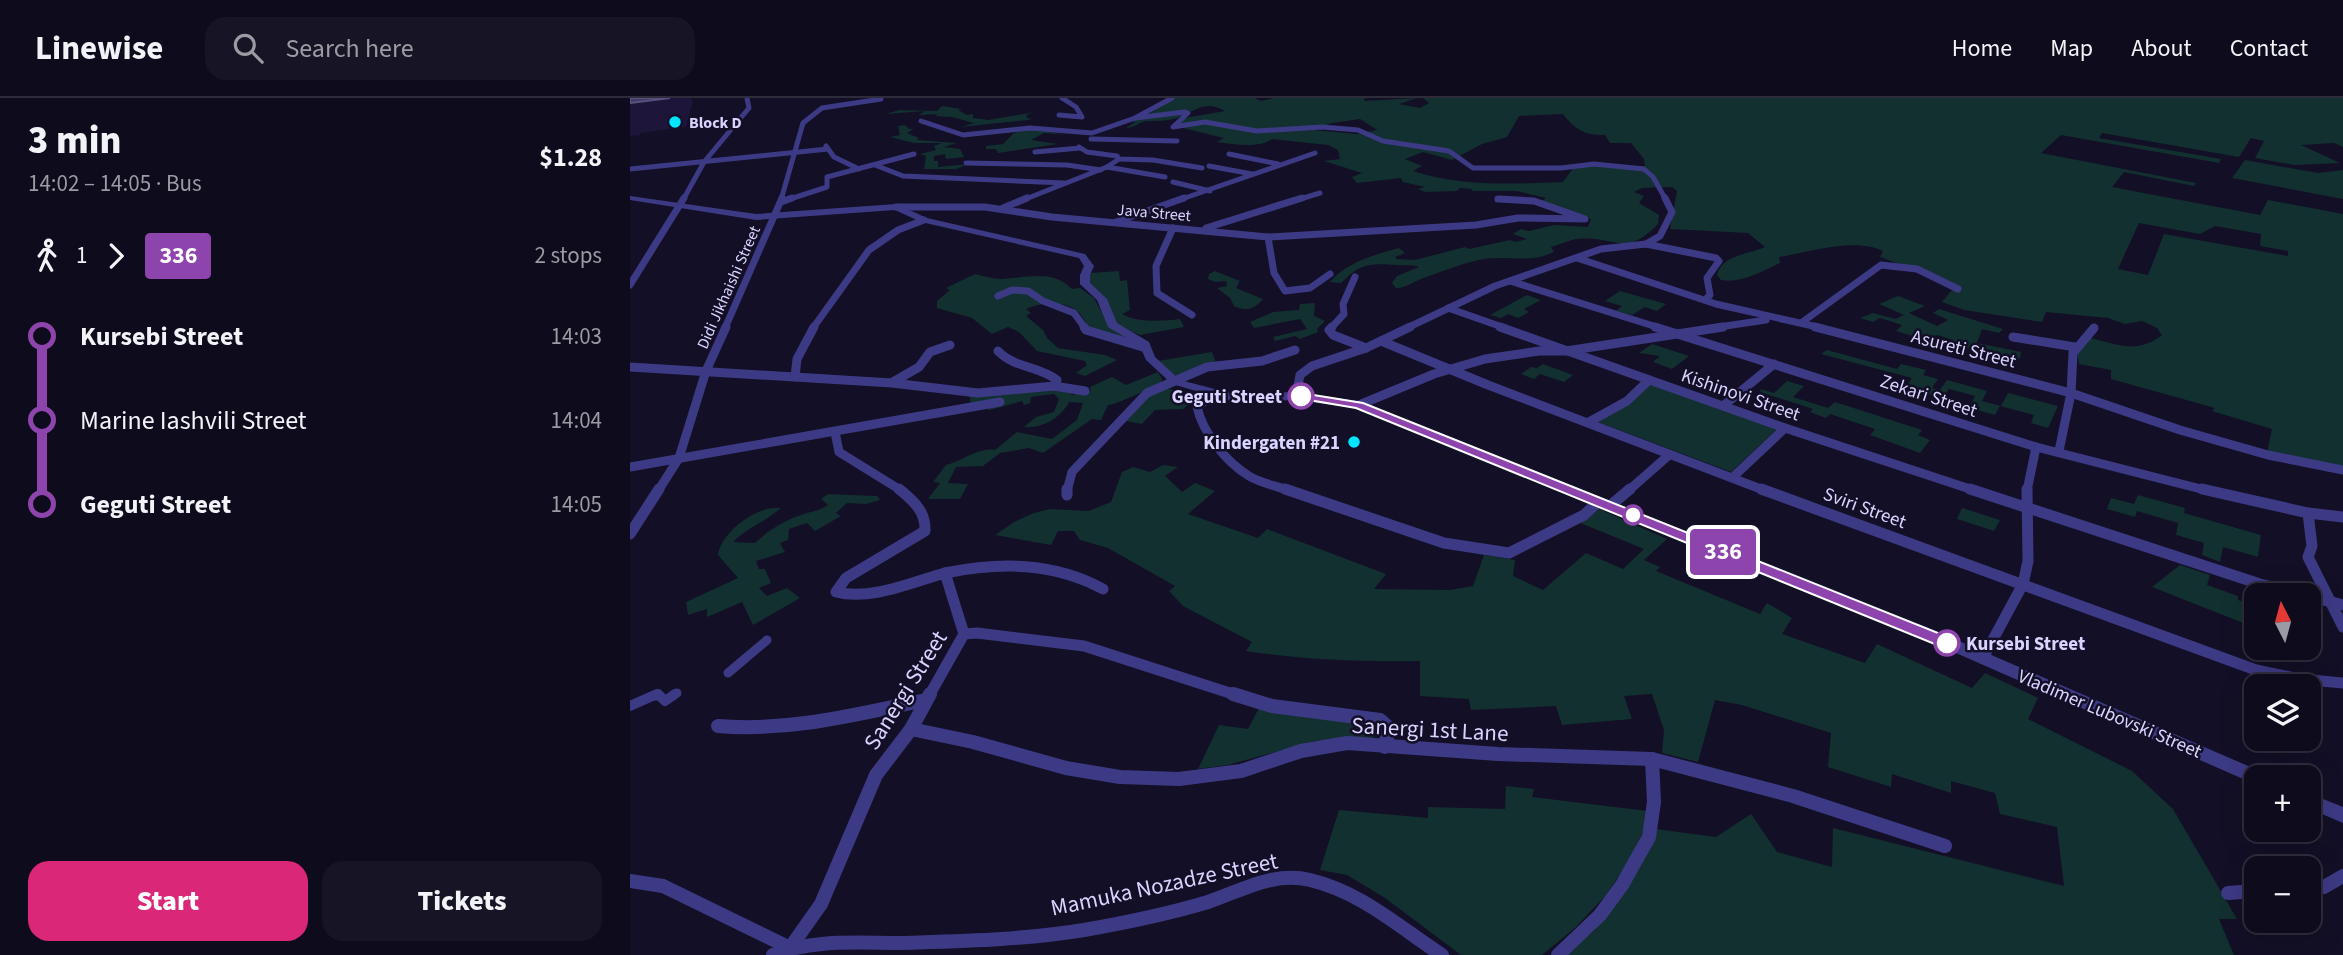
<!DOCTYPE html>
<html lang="en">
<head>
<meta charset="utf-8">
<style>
  body { margin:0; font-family:"Source Sans 3",sans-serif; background:#171425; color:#f1f3f6; height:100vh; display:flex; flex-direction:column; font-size:26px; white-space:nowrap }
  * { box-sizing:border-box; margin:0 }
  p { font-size:23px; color:#9b9ba3 }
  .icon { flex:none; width:38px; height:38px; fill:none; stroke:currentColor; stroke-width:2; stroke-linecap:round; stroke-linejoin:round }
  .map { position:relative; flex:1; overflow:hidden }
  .panel { display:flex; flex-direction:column; background:#0e0b1c; width:630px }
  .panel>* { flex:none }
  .badge { padding:0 14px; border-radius:5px; font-size:24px; line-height:46px }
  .needle { width:46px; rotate:354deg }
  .buttons { position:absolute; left:1614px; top:485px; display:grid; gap:14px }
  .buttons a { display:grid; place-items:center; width:77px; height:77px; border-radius:14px; background:#0e0b1c; box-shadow:0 7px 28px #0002,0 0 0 2px #2e2b3b; font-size:35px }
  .map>.badge { position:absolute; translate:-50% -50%; box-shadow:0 0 0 4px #fff }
  .legs { display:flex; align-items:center; gap:10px; height:77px; padding:0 28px; font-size:23px }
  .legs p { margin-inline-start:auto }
  .summary { display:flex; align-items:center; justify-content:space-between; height:119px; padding:0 28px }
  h1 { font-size:38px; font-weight:800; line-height:52px }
  .primary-button { display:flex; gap:14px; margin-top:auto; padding:14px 28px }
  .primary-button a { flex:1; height:80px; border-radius:21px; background:#db2777; color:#fff; font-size:28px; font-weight:800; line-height:80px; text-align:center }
  .primary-button a+a { background:#171425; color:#f1f3f6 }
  ul { padding:0 28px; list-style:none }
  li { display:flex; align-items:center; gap:24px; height:84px; font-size:26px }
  li i { display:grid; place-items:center; width:10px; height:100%; margin:0 9px; background:currentColor }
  li i::after { content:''; width:18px; height:18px; margin:-9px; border:5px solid; border-radius:50%; background:#0e0b1c }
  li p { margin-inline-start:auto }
  li:first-child i { background:linear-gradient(#0000 50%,currentColor 0) }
  li:last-child i { background:linear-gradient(currentColor 50%,#0000 0) }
  header { display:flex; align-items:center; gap:42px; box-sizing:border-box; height:98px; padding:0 35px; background:#0e0b1c; border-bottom:2px solid #2e2b3b }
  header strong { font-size:33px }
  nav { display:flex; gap:38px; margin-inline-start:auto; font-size:24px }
  .search { width:490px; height:63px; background:#171425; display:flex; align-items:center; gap:18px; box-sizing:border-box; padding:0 24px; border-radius:21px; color:#9b9ba3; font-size:26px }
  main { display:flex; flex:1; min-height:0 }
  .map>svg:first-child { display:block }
  .green { fill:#12302f; fill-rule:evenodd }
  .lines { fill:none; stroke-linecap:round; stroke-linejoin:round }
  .pedestrian-far1 { stroke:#3d3a85; stroke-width:9 }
  .pedestrian { stroke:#3d3a85; stroke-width:10 }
  .minor-far4 { stroke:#3d3a85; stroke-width:5 }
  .minor-far3 { stroke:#3d3a85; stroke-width:7 }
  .minor-far2 { stroke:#3d3a85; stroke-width:9 }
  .minor-far1 { stroke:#3d3a85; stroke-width:11 }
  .minor { stroke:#3d3a85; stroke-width:14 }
  .tertiary { fill:#3d3a85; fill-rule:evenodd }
  .shaded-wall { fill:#1d163a }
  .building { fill:#433a66; stroke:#5a527e; stroke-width:2 }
  .line-1 { fill:#8e44ad; stroke:#fff; stroke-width:2 }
  .poi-dot { fill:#00e5ff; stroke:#130f26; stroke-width:2.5 }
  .stop-1-dot { fill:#fff; stroke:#8e44ad; stroke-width:3.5 }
  .labels { text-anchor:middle; stroke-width:5; stroke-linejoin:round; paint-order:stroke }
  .far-poi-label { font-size:16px; font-weight:bold; fill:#d9d4ff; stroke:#130f26; text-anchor:start }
  .far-street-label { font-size:16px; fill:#d9d4ff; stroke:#130f26 }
  .street-label { font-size:19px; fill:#d9d4ff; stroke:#130f26 }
  .stop-label { font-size:19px; font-weight:bold; fill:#d9d4ff; stroke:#130f26; text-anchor:end }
  .poi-label { font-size:19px; font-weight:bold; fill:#d9d4ff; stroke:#130f26; text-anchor:end }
  .near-street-label { font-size:23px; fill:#d9d4ff; stroke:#130f26 }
</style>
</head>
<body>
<header>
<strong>Linewise</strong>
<div class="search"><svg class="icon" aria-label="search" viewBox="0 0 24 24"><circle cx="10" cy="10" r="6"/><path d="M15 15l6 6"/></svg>Search here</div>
<nav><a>Home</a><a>Map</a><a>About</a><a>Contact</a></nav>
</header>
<main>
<section class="panel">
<div class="summary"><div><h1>3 min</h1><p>14:02 – 14:05 · Bus</p></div><b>$1.28</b></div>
<div class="legs"><svg class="icon" aria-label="walk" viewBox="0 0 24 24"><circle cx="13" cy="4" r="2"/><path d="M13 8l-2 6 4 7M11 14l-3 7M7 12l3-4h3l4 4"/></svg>1<svg class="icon" aria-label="forward" viewBox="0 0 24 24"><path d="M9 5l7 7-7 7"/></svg><b class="badge" style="background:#8e44ad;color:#fff">336</b><p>2 stops</p></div>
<ul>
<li><i style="color:#8e44ad"></i><b>Kursebi Street</b><p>14:03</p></li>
<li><i style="color:#8e44ad"></i><span>Marine Iashvili Street</span><p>14:04</p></li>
<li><i style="color:#8e44ad"></i><b>Geguti Street</b><p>14:05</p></li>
</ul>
<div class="primary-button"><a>Start</a><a>Tickets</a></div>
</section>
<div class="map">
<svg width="1713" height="857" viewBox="0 0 1713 857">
  <rect width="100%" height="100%" fill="#130f26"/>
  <g class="green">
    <path d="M544,0H625L631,3L644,0H735L734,3L787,0L769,6L790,10L799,5L793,0H1713V49L1704,45L1671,47L1710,65L1664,67L1625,60L1634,43L1621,40L1609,59L1472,35L1469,40L1591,61L1589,65L1431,37L1411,55L1566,85L1564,88L1494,74L1482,89L1630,117L1638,102L1713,116V370L1637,355L1642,331L1582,313L1585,310L1481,281V272L1449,266L1447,253L1461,240C1489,247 1508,256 1532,237L1527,230L1512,223L1495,226L1478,220L1416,214L1412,224L1334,212L1312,204L1326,187L1250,159L1253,153C1223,139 1180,154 1149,159L1150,165C1133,173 1110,186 1091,182L1087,177C1091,157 1120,156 1135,149L1118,135L1040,131L1047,93L1042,89L1012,90L1004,94L1014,98L1009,105L1029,117L1028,126C994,161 986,137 947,141C939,142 929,147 921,149L924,154C899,166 881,157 854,161C835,164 814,173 796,179C784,183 777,190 766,190L762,185L767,178L789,169C781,166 775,168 767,167C741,165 730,165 711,185L700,184C717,164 744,157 769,150L775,155L765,159L767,161L785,162L835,149L839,151L880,142L885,144L897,141L883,136L891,131L899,133L924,127L958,129L961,121L912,103L916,100L887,93H842V91L830,90L827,93L795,94L788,91L795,89L773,84L771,80L727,85L722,79L732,75L694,63L710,61L708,52L698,47L642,41C628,51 604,46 587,44L594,40L545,28L555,20L595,13C574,0 562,16 544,21C534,23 526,23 517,23C508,24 505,30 496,30L505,24L501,23L521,15ZM933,16C944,31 956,38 975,37L980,45H1001L1014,61L1015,68L946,66L933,84C882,86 832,89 783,73L792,68L775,61L793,54L822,62L852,46L877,39L889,18ZM730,21L747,32L727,36L683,32L702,25ZM1509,125L1570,136L1585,128L1631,136L1630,148L1658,153V158L1534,136L1518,177L1488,171Z"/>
    <polygon points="312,8 332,11 328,12 337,17 343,16 343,20 358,22 405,14 396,17 397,20 402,21 398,22 331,29 344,25 322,19 305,18 308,16 289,17 295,13 256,16 269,12 307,13"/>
    <polygon points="275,27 279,31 283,31 277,35 289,40 287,42 327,45 314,49 330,51 334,59 316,61 315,56 304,58 304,63 308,63 308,69 339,66 326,71 294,71 296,58 290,56 306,52 304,48 312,45 284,45 260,39 270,37 268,28"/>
    <polygon points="399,31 438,37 414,35 401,42 428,46 368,55 366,51 356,51 356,48 373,46 384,35"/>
    <polygon points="1615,62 1688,75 1713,72 1713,101 1602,80"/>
    <path d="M489,173L490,183L497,182L500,212L492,216C507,225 533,223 550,221L554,229L510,237L494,230L485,225L458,183L460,175Z"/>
    <path d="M585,173L610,183L606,190L633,201C625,211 616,214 604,208L600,200L587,190L597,188L596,183L585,184L578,181L579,176Z"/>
    <path d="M345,176C354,178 363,181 372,181C397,180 422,171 442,191L450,190L464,200L478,226L507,243L460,230C456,226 454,221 450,216C438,202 412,204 396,211L401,215L396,218L413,232L417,240L428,250L475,257L487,262L455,278L446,275L457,267L455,263L407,253L389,234L378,229L362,236L342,220L307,210V203L320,192L316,190Z"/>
    <polygon points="990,193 1036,206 1027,213 1015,209 1002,217 986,213 992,208 975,203"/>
    <polygon points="897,197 911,202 894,211 899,214 888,220 878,216 871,220 860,217"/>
    <polygon points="1268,198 1295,208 1279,215 1307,228 1318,222 1303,215 1309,211 1373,231 1369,235 1352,231 1347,245 1391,254 1390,261 1319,246 1323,242 1307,237 1295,242 1266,233 1272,227 1250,220 1243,224 1230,220 1243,215 1265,221 1274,217 1249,206"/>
    <polygon points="685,205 684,218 695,223 687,231 688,234 670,241 665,238 645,243 643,239 677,231 670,221 624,230 620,224 643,214 669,212 670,206"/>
    <polygon points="1022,246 1059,258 1042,271 1023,264 1030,258 1009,255"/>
    <polygon points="1197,252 1267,271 1271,266 1296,272 1293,277 1308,281 1302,290 1310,292 1317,282 1357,293 1352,303 1371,308 1378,295 1428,308 1418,330 1401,325 1404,317 1370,308 1365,317 1339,310 1345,298 1319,291 1313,300 1275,290 1282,280 1191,256"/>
    <polygon points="582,254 586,265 549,280 538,274 528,263"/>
    <polygon points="913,266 943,277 934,284 910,276 904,281 891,276 901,269 907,270"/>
    <path d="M528,274L532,281L531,285C520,290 486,307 478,307L471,322L462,321L413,355L399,350L370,355L353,368L326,369L318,385L338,386L330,401H298L310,385L303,384L316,367C333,363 348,349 365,352L387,334L422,341L447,322L453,305L439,304C431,320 411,331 394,329L406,319L424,314L429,301L424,296L401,299L400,305L394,307L392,303L360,312L341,307L339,295L422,290L443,293L441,297L461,293L460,289L482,279L496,287Z"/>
    <polygon points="1157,283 1174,288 1163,299 1198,310 1205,304 1292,332 1288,337 1300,342 1290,355 1240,337 1245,331 1200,316 1196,320 1180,314 1183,311 1130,294 1131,291 1144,295"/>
    <path d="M1020,286L1147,331L1101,374L968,324C986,311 1005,303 1020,286Z"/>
    <polygon points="537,291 551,292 565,297 564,302 553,311 525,312 512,326 496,323 520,296"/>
    <path d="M533,367L548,369L535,378L552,394L565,385L585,393L558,416L628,440L637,431L756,476L744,491L820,492L843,488L854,457L885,462L883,478L913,492L956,455L993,471L1014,451L948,424L969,411L1037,441L1014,462L1030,469L1026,473L1130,516L1137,505L1162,520L1152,536L1235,565L1247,546L1342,590L1355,575L1408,600L1398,621L1502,673L1543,711L1607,821H1589L1604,857H936L965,832L990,798L1026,731L1086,739L1121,716L1147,754L1202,769L1203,730L1434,788L1427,729L1370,716L1365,695L1321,683V695L1262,676L1261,689L1198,669L1201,635L1112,607L1085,602L1068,664L1032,655L1034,632L1022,596L994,598L1002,621L932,627L926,608L841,612L839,601L790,598V563C731,564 674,562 616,553L622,544L553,508L539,493L545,488L478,450L450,442L444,433H428L421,447L365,437L384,424L404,415L420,411L459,413L481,404L492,374L503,369L520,374Z"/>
    <path d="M198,396L247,398L250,402L236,406L217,405L206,415L211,418L185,433L177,425L159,431L158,442L150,445L155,454L126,463L129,471H135L141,485L129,490L137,498L157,490L170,500L123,527L112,504L77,519V511L58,517L56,504L108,480L88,457C91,434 127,407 151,410C135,424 118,429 103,444L125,445C136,434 155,422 171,417C182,413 186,414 198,407L191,401Z"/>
    <polygon points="1508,397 1555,410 1554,415 1631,437 1628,459 1593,449 1590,464 1572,457 1574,445 1546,437 1548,425 1507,413 1505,419 1477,411 1481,400 1504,406"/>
    <polygon points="1332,410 1370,422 1364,433 1327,421"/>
    <polygon points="1550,467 1580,477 1577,487 1608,498 1608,502 1626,508 1626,530 1522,489"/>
    <polygon points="630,608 744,625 749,630 746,638 740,641 685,643 598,667 568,671 589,627 618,631"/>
    <polygon points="876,688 904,691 902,699 1018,713 1015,729 1004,755 976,797 946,829 912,857 831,857 755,800 717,777 690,772 709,712 798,720 798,709 875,711"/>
  </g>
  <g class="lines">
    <g class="pedestrian-far1">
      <polyline points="98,575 137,542"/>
      <polyline points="23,598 30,598"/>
      <polyline points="43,598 47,595"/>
    </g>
    <g class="pedestrian">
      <polyline points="28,596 35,603 45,596"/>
      <polyline points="0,608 27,596"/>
    </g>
    <g class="minor-far4">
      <polyline points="429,17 452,19 446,9 432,0"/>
      <polyline points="505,20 555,14 558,15 543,29 575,24 627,33 692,29 728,32 753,43 819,53 843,70 931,70 964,66 1014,71 1023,79 1036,102"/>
      <polyline points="291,23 333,37 400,30 462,35 505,20 542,0"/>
      <polyline points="461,41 547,43"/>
      <polyline points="196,48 204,59 229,71"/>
      <polyline points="449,49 457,54 487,58 489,61 523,62 572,70"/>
      <polyline points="405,54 450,50"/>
      <polyline points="599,56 648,66"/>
      <polyline points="336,65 437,67 471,72"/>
      <polyline points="245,67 273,78 435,85"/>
      <polyline points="579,68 622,76"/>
      <polyline points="477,69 535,79"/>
      <polyline points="0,71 198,51"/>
      <polyline points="543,84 580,93"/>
      <polyline points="868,101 889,102"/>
      <polyline points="53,102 74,64 119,10 117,0"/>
      <polyline points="151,102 173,25 192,10 251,1"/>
      <polyline points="157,102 197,89 197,79 284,56"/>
      <polyline points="393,102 477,69 489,61"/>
      <polyline points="549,102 685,55"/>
      <polyline points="667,102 690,95"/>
    </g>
    <g class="minor-far3">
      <polyline points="151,104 162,100"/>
      <polyline points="266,109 355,109 422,119 638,139 846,127 888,120 955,121 904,103 868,101"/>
      <polyline points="373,110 397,100"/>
      <polyline points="486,124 554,100"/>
      <polyline points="543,130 526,168 527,195 562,217"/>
      <polyline points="576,130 672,100"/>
      <polyline points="638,139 644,175 655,193 680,190 700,176"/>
      <polyline points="1016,146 1030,138 1042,114 1035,100"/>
      <polyline points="947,160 1086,206 1192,230"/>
      <polyline points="880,183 1030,230"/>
      <polyline points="0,187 54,100"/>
      <polyline points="368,198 382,192 398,193 413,203 444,215 455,230"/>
      <polyline points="818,210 875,230"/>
      <polyline points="1171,225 1251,167 1287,171 1328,191"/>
      <polyline points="95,230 152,100"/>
      <polyline points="183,230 239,152 268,132 294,122"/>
      <polyline points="701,230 714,216 713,206 725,179"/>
      <polyline points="777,230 865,188 971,151 1016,146 1086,160 1089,163 1077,180 1080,197 1075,202"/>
      <polyline points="1082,230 1136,222"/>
    </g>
    <g class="minor-far2">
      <polyline points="454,229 456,232 516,250"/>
      <polyline points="702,229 699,232 703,237 736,250"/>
      <polyline points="870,229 1155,330 1346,393"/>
      <polyline points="1025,229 1406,349 1579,393"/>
      <polyline points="1185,229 1441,295 1550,332 1638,357 1713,372"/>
      <polyline points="1383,239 1445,249"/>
      <polyline points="751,243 858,287 1136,393"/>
      <path d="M368,253C384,270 409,268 427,282L424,288"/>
      <polyline points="0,269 262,285 348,295 424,288 455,293"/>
      <polyline points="165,279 167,261 184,229"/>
      <polyline points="263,284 289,269 300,254 320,247"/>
      <path d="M584,296L567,309C573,335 596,364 619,378C630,385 647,388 660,393"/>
      <polyline points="666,298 670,277 682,268 736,250 780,229"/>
      <polyline points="729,307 804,276 855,261 909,253 936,253 1093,229"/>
      <polyline points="1093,308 1144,266"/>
      <polyline points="959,324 997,303 1019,282"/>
      <polyline points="205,334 209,354 272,393"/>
      <polyline points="1429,353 1441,295 1443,255 1464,230"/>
      <polyline points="0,369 370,304"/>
      <polyline points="1102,380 1155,330"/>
      <polyline points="28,393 49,360 76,273 96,229"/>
      <polyline points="437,393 442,374 517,295 577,269 632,263 665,252"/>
      <polyline points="998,393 1039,357"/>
      <polyline points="1397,393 1406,349"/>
    </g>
    <g class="minor-far1">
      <path d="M269,391C284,403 296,414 295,433L216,480L206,494C241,503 282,484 315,475L334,536L299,598"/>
      <polyline points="437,391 437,397"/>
      <polyline points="655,391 814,445 879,455 954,417 968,404"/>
      <polyline points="1131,391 1626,572 1670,581 1713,585"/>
      <polyline points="1340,391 1630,486 1673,497"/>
      <polyline points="1572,391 1678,415 1713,419"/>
      <polyline points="980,408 1000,391"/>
      <polyline points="1678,415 1682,448 1678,459 1713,529"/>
      <polyline points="0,436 29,391"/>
      <path d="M315,475C370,464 423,464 473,491"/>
      <polyline points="1678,498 1713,507"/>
      <polyline points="334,536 347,535 454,548 609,598"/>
      <polyline points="1353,560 1393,486 1398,463 1397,391"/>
    </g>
    <g class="minor">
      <polyline points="603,596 642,608 750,622 759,630 755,649"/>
      <path d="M88,628C159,634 227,616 296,602"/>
      <polyline points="281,631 343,644 436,670 490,679 549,681 611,673 671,653 717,645 868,656 1022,661 1163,698 1315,748"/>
      <polyline points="0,783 33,788 160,850"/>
      <polyline points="1678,790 1694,789 1713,778"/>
      <polyline points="1598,795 1626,793"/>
      <polyline points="160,850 191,806 246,677 281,631 300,596"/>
      <path d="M143,857C181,841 228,845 269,845C330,843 393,842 454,832C494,825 538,816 578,804C611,793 643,773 680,782C731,794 769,829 812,857"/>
      <polyline points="928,857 970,817 992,787 1019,739 1024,704 1022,661"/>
    </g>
    <g class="tertiary">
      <polygon points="0,98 126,116 266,106 297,120 455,156 464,168 460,177 460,185 477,201 487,225 519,244 525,259 550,282 604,296 666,294 733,304 1306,533 1632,674 1635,679 1626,679 1626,686 1620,684 1294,541 726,310 666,302 604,304 542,286 516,262 510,248 478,229 467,202 450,186 450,177 454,168 449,160 291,124 265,112 126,122 0,102"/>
      <polygon points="1678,695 1713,709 1713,725 1678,710"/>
    </g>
  </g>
  <polygon class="shaded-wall" points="40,0 61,0 63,3 56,29 10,35 10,37 0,38 0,5"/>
  <polygon class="building" points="0,0 40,0 0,5"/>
  <polygon class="line-1" points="671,295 733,305 1323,541 1325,545 1323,549 1312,549 726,310 667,300 666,298"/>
  <g class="poi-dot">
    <circle cx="45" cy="24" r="7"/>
    <circle cx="724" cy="344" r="7"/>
  </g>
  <g class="stop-1-dot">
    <circle cx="671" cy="298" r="12"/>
    <circle cx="1003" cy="417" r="9"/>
    <circle cx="1317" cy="545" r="12"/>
  </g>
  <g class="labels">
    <g class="far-poi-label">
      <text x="59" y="30">Block D</text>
    </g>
    <g class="far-street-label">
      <text transform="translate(524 114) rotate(5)" y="6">Java Street</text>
      <text transform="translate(98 189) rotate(-66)" y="6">Didi Jikhaishi Street</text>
    </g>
    <g class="street-label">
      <text transform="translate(1334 250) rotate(14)" y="7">Asureti Street</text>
      <text transform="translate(1111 296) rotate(19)" y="7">Kishinovi Street</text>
      <text transform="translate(1299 297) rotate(18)" y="7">Zekari Street</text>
      <text transform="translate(1235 409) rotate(20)" y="7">Sviri Street</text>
      <text transform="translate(1480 615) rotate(23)" y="7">Vladimer Lubovski Street</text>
    </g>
    <g class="stop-label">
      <text x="652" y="305">Geguti Street</text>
      <text x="1336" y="552" text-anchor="start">Kursebi Street</text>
    </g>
    <g class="poi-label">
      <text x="710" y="351">Kindergaten #21</text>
    </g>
    <g class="near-street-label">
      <text transform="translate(275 592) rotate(-58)" y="8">Sanergi Street</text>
      <text transform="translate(800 631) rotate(3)" y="8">Sanergi 1st Lane</text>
      <text transform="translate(534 786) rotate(-12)" y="8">Mamuka Nozadze Street</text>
    </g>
  </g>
</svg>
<div class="buttons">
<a><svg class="needle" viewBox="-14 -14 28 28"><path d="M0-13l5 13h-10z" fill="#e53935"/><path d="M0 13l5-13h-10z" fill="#9b9ba3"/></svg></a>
<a><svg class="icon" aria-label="layers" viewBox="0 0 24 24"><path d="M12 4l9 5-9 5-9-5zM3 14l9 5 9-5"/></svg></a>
<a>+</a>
<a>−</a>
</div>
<b class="badge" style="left:1093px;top:454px;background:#8e44ad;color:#fff">336</b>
</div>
</main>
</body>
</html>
